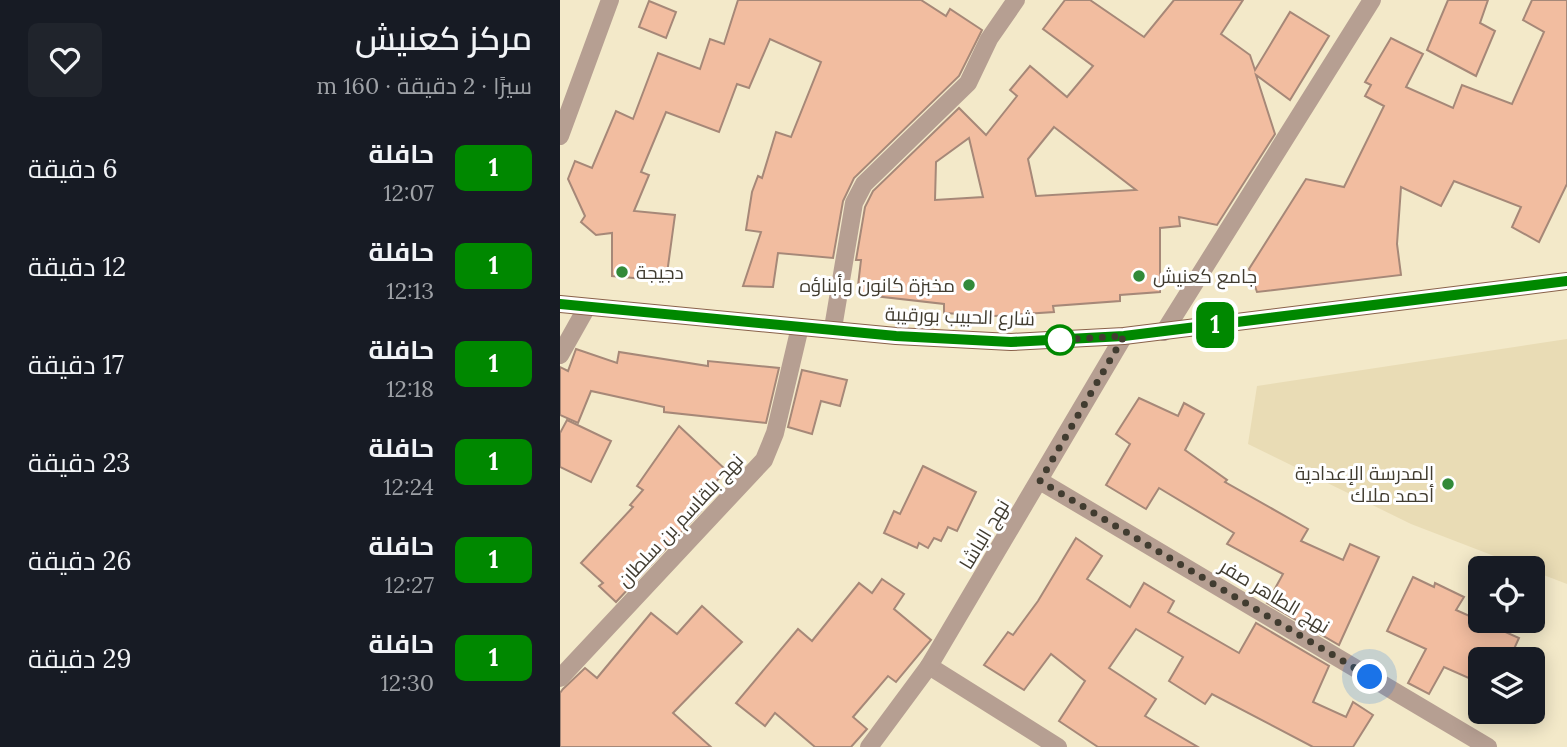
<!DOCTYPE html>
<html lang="ar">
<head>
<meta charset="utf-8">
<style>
  body { margin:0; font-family:Lora,Cairo,serif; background:#20242c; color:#f1f3f6; direction:rtl; height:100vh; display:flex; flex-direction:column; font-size:26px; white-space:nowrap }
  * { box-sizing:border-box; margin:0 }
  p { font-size:23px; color:#9ea1a6 }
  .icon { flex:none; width:38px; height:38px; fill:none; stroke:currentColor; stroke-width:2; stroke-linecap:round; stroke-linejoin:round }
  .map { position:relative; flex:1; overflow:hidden; direction:ltr }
  .sheet { display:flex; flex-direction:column; background:#171b24; width:560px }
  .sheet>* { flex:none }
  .badge { padding:0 14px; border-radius:10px; font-size:24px; line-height:46px }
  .controls { position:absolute; left:908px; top:556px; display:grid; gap:14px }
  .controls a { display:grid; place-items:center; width:77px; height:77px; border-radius:10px; background:#171b24; box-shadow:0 4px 18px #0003; font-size:35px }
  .you { position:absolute; width:35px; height:35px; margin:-18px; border:5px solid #fff; border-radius:50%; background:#1a73e8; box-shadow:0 0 0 10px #1a73e833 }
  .map>.badge { position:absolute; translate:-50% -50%; box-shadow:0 0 0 4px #fff }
  .round { display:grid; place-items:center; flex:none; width:74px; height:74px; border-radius:10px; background:#20242c }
  .summary { display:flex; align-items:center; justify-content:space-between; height:119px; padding:0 28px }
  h1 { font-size:33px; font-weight:600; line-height:52px }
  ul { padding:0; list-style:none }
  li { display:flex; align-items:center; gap:21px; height:98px; padding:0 28px }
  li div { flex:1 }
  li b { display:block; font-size:26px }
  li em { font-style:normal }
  li .badge { min-width:77px; font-weight:700; text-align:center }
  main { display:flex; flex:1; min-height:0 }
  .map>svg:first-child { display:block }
  .built { fill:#e9dcb5 }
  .building { fill:#f2bda0; stroke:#a68878; stroke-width:2; fill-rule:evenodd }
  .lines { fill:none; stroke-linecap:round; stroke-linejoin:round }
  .minor { stroke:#b69f92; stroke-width:18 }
  .primary { stroke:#89614a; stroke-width:18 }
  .line-casing { stroke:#fff; stroke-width:16 }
  .line { stroke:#080; stroke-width:10 }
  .walk { stroke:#413c30; stroke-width:7; stroke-dasharray:0 12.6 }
  .poi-dot { fill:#328a39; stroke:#fff; stroke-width:2.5 }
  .stop-dot { fill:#fff; stroke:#080; stroke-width:3.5 }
  .labels { text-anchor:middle; stroke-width:6; stroke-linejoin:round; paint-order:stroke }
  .poi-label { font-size:19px; fill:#413c30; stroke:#fff; text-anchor:start }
  .street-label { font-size:19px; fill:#413c30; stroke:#fff }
</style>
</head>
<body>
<main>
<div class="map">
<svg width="1007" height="747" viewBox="0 0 1007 747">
  <rect width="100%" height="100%" fill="#f3e9c9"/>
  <polygon class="built" points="1007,339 1007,584 851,524 688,444 697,386"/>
  <g class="building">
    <polygon points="178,0 361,0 386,16 390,9 422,30 399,76 294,178 283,201 273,258 218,253 213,287 183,286 201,232 186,230 192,192 198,176 202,178 216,132 231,137 261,62 210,39 189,88 177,84 159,132 106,112 81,172 89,175 74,211 115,215 106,281 52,276 52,233 36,235 21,222 25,216 8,179 15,161 32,168 56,111 73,119 98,53 140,69 150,39 164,44"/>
    <path d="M505,0H530L584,37L614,0H683L661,34L690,55L695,70L730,12L769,36L730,100L696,75L715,134L657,225L619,217L620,226L600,228V292L560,295V301L493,306L494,312L434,316L384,313V304L297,294L301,260H296L305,207L313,191L399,108L426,135L457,96L450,90L470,66L507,97L533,66L483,29ZM494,127L576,190L476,196L468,159ZM409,138L423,197L375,200L376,162Z"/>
    <polygon points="888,0 928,0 920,23 935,31 916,76 867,50"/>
    <polygon points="972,0 1007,0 1007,184 979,242 952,227 961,207 894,181 881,206 841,187 837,244 841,275 697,292 689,269 746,179 784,187 824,106 805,96 811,85 805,82 831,38 863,54 846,87 893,108 902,85 952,104 984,32 963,20"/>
    <polygon points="89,1 116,12 106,38 79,27"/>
    <polygon points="16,349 57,363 59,352 148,366 148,361 219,368 206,423 104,412 104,407 31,391 18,423 0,415 0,367 8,371"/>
    <polygon points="242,370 287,380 280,406 261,401 252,434 228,427"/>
    <polygon points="579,398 618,416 624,403 644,414 625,450 667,480 665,482 748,529 741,541 783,560 790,544 819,557 779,645 707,603 723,574 667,544 674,533 599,488 586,509 546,485 570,444 556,434"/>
    <polygon points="7,420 51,441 31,482 0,467 0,433"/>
    <polygon points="119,426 166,470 144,496 147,498 138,508 141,511 56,602 39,586 43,583 21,563 73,507 70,505 83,490 77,486"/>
    <polygon points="363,466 416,492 397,531 388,527 381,541 374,538 368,548 359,543 357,548 324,533 334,511 340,514"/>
    <polygon points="516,538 542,556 527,579 570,607 584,583 614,601 608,612 679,653 696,623 769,666 753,702 786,717 793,702 813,715 793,747 753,747 652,694 645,704 609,681 623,657 576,629 549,668 596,699 585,716 638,747 538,747 499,721 525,681 491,654 464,690 424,665 448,632 453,635 478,601"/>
    <polygon points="853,577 874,587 875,583 904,597 896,610 959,638 949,660 920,660 920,683 884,667 869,694 848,683 866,649 827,631"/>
    <polygon points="322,579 344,594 334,609 371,640 336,682 328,676 293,717 307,729 291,747 255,747 215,713 205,726 176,703 238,629 252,641 299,583 312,593"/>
    <polygon points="142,606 182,642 113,713 151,747 0,747 0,693 3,689 25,668 37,678 91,613 117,634"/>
  </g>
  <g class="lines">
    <g class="minor">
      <polyline points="0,136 50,0"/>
      <polyline points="273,328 294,203 304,184 408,83 429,39 456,0"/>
      <polyline points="604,332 812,0"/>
      <polyline points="0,355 27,307"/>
      <polyline points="480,481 928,747"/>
      <polyline points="369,666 498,747"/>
      <polyline points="0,678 204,460 215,433 240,327"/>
      <polyline points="309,747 369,666 564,336"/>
    </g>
    <polyline class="primary" points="0,304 336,336 451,342 564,336 1007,281"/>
  </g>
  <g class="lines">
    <g class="line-casing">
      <polyline id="line" points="0,304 336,336 451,342 564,336 1007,281"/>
    </g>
    <use href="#line" class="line"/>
    <polyline class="walk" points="500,340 496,340 564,336 480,481 810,677"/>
  </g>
  <g class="poi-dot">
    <circle cx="62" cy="272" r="7"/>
    <circle cx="579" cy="276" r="7"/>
    <circle cx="409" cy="285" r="7"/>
    <circle cx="888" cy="484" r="7"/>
  </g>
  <circle class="stop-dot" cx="500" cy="340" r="14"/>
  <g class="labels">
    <g class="poi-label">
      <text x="76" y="279">دجيجة</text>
      <text x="593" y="283">جامع كعنيش</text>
      <text x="395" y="292" text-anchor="end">مخبزة كانون وأبناؤه</text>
      <text x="874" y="480" text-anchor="end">المدرسة الإعدادية<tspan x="874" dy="22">أحمد ملاك</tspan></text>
    </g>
    <g class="street-label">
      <text transform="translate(400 316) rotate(2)" y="7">شارع الحبيب بورقيبة</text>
      <text transform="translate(120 520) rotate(-47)" y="7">نهج بلقاسم بن سلطان</text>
      <text transform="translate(424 534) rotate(-59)" y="7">نهج الباشا</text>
      <text transform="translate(715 596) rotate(31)" y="7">نهج الطاهر صفر</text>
    </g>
  </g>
</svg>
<div class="controls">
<a><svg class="icon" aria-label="locate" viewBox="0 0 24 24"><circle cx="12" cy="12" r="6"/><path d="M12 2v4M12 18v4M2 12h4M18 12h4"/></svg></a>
<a><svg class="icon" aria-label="layers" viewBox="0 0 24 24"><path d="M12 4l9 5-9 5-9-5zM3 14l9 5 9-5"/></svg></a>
</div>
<div class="you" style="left:810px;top:677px"></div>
<b class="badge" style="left:655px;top:325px;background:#080;color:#fff">1</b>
</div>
<section class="sheet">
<div class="summary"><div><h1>مركز كعنيش</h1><p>سيرًا · 2 دقيقة · 160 m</p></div><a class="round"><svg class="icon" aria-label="heart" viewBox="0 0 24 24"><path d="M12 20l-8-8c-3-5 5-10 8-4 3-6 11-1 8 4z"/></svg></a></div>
<ul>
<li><span class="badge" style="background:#080;color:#fff">1</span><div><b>حافلة</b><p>12:07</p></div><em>6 دقيقة</em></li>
<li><span class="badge" style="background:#080;color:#fff">1</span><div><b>حافلة</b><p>12:13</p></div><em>12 دقيقة</em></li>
<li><span class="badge" style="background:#080;color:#fff">1</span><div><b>حافلة</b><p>12:18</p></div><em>17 دقيقة</em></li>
<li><span class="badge" style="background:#080;color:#fff">1</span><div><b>حافلة</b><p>12:24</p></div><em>23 دقيقة</em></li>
<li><span class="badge" style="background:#080;color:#fff">1</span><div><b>حافلة</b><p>12:27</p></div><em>26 دقيقة</em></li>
<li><span class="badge" style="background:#080;color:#fff">1</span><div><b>حافلة</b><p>12:30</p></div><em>29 دقيقة</em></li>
</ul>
</section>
</main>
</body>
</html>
